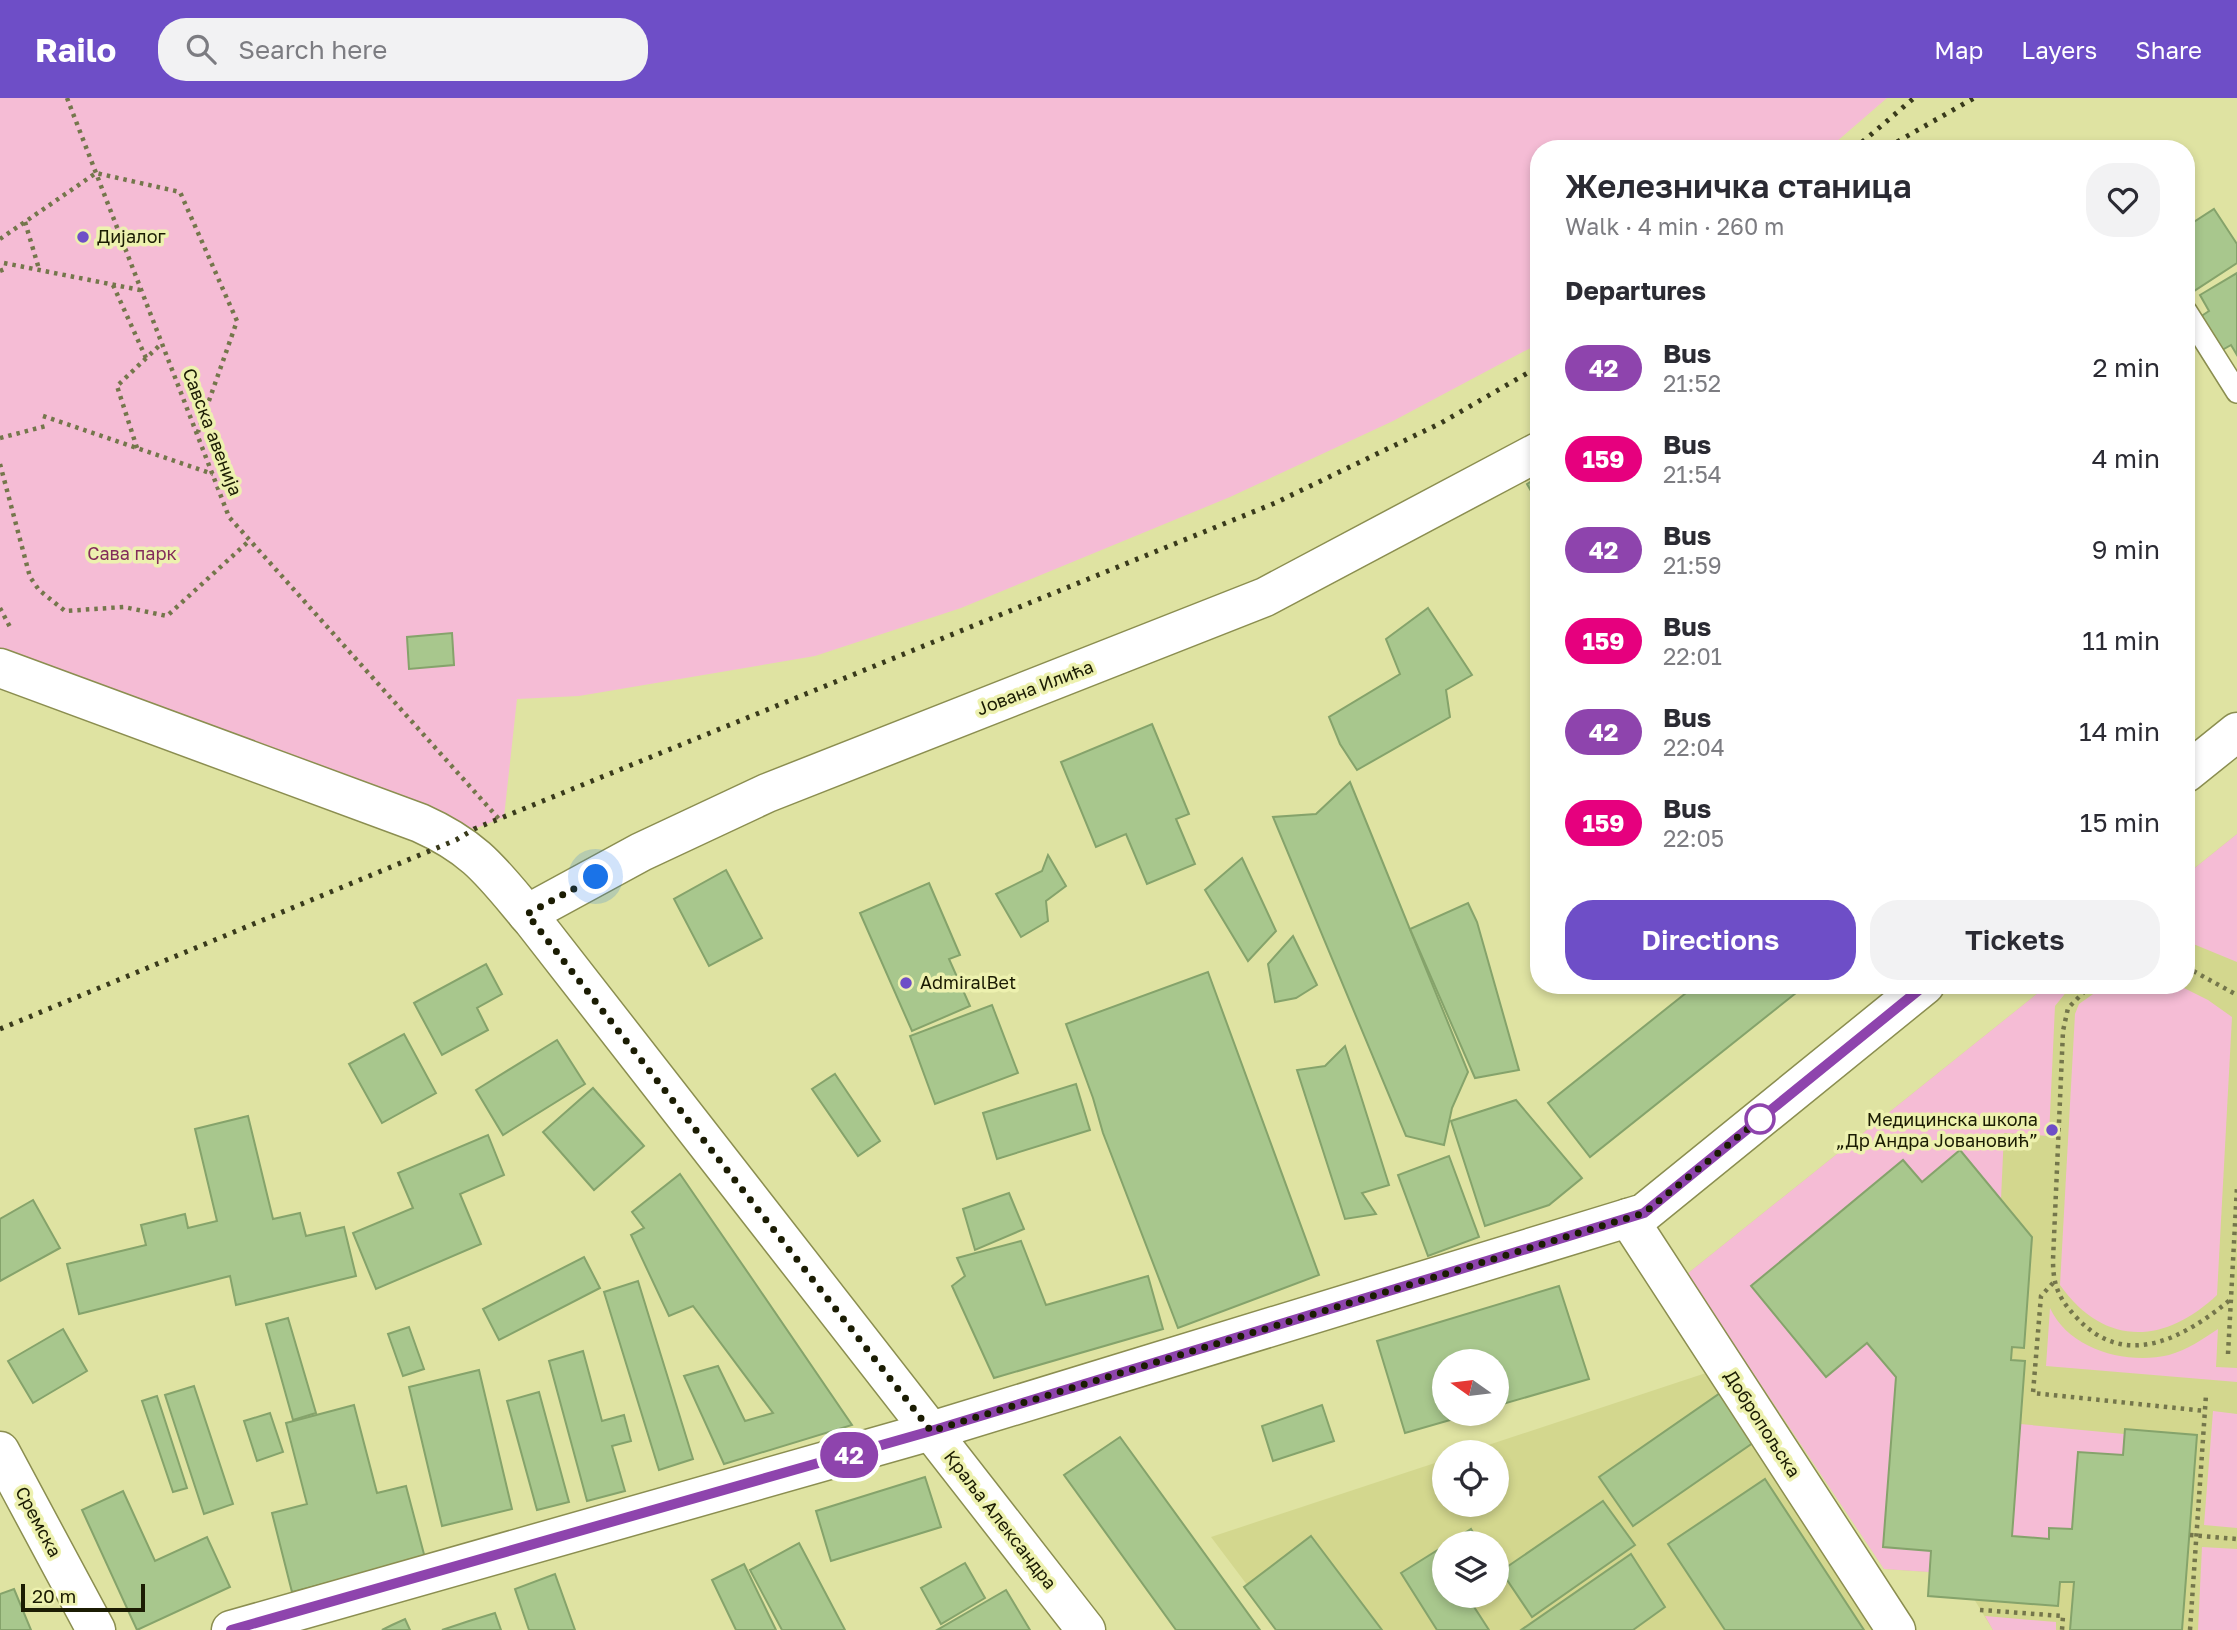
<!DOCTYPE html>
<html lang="en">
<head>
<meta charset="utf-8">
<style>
  body { margin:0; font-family:"Golos Text",sans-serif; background:#f2f2f3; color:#2b2b33; height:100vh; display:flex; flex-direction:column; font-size:26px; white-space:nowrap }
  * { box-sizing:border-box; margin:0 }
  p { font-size:23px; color:#7c7c81 }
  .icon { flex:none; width:38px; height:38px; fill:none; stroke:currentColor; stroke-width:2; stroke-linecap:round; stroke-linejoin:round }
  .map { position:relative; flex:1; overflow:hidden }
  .details { position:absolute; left:1530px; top:42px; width:665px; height:854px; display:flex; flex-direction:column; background:#fff; border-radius:28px; box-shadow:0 4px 10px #0003 }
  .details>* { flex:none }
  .badge { padding:0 14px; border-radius:23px; font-size:24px; line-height:46px }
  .needle { width:46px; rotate:284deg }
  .fabs { position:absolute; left:1432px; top:1251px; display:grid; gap:14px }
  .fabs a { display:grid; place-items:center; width:77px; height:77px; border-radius:50%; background:#fff; box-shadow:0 4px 10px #0003; font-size:35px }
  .scale { position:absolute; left:21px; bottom:18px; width:124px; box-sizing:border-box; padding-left:7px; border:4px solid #1b1c03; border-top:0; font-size:19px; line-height:24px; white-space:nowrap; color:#1b1c03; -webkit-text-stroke:5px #edf1af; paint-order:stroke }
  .you { position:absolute; width:35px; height:35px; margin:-18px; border:5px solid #fff; border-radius:50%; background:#1a73e8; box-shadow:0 0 0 10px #1a73e833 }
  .map>.badge { position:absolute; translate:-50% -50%; box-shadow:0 0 0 4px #fff }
  h2 { padding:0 35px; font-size:26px; line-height:63px }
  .round { display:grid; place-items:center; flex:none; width:74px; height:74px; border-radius:28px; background:#f2f2f3 }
  .head { display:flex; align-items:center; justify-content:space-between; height:119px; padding:0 35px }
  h1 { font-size:33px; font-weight:600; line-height:52px }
  .action { display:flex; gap:14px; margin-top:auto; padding:14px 35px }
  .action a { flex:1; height:80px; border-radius:28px; background:#6e4ec7; color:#fff; font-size:28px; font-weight:600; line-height:80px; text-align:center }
  .action a+a { background:#f2f2f3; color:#2b2b33 }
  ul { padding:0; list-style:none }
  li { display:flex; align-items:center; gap:21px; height:91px; padding:0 35px }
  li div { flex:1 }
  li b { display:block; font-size:26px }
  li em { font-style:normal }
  li .badge { min-width:77px; font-weight:700; text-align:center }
  header { display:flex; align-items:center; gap:42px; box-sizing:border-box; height:98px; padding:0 35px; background:#6e4ec7; color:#fff }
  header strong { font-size:33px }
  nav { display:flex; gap:38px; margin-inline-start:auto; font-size:24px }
  .search { width:490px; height:63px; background:#f2f2f3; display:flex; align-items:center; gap:18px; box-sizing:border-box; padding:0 24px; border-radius:28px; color:#7c7c81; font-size:26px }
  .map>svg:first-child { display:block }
  .built { fill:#d3d78e; fill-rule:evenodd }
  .green { fill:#f5bcd5 }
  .building { fill:#a8c78d; stroke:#85a36b; stroke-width:2 }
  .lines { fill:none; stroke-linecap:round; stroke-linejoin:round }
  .lane-casing { stroke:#8b8e50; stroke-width:24 }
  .street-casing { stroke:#8b8e50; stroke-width:41 }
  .secondary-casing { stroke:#8b8e50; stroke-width:41 }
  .path { stroke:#74764b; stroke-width:4.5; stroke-dasharray:3.5 5; stroke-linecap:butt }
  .lane { stroke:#fff; stroke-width:21 }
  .street { stroke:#fff; stroke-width:38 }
  .secondary { stroke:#fff; stroke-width:38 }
  .rail { stroke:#393a1b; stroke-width:5; stroke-dasharray:3.5 7; stroke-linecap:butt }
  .line-casing { stroke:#fff; stroke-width:16 }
  .line { stroke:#8e44ad; stroke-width:10 }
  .walk { stroke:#1b1c03; stroke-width:7; stroke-dasharray:0 12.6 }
  .poi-dot { fill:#6e4ec7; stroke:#edf1af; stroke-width:2.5 }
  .stop-dot { fill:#fff; stroke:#8e44ad; stroke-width:3.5 }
  .labels { text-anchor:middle; stroke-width:7; stroke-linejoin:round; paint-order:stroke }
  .poi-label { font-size:18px; fill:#1b1c03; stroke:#edf1af; text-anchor:start }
  .street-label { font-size:18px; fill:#1b1c03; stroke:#edf1af }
  .park-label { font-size:18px; fill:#832c5a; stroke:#edf1af }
</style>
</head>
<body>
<header>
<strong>Railo</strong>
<div class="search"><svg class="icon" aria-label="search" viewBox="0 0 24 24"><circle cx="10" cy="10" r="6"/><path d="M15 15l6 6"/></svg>Search here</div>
<nav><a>Map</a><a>Layers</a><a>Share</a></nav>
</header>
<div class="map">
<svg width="2237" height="1532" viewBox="0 0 2237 1532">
  <rect width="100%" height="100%" fill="#dfe3a2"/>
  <g class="built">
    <polygon points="2237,736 2237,1532 1993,1532 1974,1501 1928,1498 1929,1474 1884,1471 1687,1176 2048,887 2186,887 2186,777"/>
    <path d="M1715,1272L1899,1532H1281L1211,1439L1444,1362V1407H1496V1354H1467ZM1444,1446H1496V1498H1444Z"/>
  </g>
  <g class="green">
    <polygon points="0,0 1887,0 1828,51 1538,51 1538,246 1393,323 1230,399 961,510 815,558 579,598 517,601 504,719 474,731 296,658 0,550"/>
    <polygon points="2237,736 2237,864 2186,843 2186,777"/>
    <polygon points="2048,887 2072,887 2055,908 2049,1038 2004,1035 2001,1101 1960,1052 1922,1084 1903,1062 1751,1188 1826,1279 1867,1245 1896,1279 1883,1449 1931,1453 1929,1474 1884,1471 1687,1176"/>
    <path d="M2106,887H2178L2208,902L2232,919L2217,1197C2164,1247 2104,1249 2060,1187L2075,916L2079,906Z"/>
    <path d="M2050,1210C2069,1252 2127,1267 2169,1257C2187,1252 2203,1241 2218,1231L2216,1269L2237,1270V1284L2046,1268Z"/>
    <polygon points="2213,1313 2237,1316 2237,1430 2204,1427"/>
    <polygon points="2020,1326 2124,1336 2123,1357 2078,1354 2072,1431 2050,1430 2049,1441 2012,1438"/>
    <polygon points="2202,1449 2237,1451 2237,1532 2198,1532"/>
    <polygon points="1985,1518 2056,1524 2056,1532 1993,1532"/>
  </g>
  <g class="building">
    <polygon points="2214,111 2237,146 2237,165 2194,193 2186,181 2186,129"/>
    <polygon points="2237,175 2237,257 2231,247 2217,255 2197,221 2209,213 2200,197"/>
    <polygon points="1538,379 1538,405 1527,386"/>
    <polygon points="1428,510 1472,577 1446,592 1450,619 1357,672 1340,646 1329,619 1400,576 1386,541"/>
    <polygon points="452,535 454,567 409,571 407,539"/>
    <polygon points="1152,626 1189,716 1176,721 1195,766 1147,786 1126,736 1096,749 1061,664"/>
    <polygon points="1350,684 1468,974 1452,1010 1444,1047 1406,1038 1273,719 1316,716"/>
    <polygon points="1048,757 1066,788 1046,803 1048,823 1021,839 996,796 1042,773"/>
    <polygon points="1242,760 1276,833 1248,863 1205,792"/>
    <polygon points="726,772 762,840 709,868 674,801"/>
    <polygon points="929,785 960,857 949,861 970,908 912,933 860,815"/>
    <polygon points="1468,805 1477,824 1519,972 1475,980 1410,831"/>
    <polygon points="1293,838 1317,887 1296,900 1275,904 1268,866"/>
    <polygon points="486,866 502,896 477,910 488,932 442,957 414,905"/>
    <polygon points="1208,874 1319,1177 1178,1230 1103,1035 1093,1000 1066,926"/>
    <polygon points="1696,887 1806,887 1590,1059 1548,1005"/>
    <polygon points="992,907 1018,975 935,1006 910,938"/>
    <polygon points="404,936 436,995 382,1025 349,966"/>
    <polygon points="557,942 585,986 503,1037 476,992"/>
    <polygon points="1345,948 1389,1087 1362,1095 1376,1116 1345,1121 1297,972 1325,968"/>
    <polygon points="835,976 880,1043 858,1058 812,991"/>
    <polygon points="1076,986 1090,1032 997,1061 983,1015"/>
    <polygon points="593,990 644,1048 594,1092 543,1034"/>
    <polygon points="1516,1002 1582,1080 1549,1107 1485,1128 1451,1023"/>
    <polygon points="248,1018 273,1121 300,1115 306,1138 344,1129 356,1178 236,1207 230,1178 79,1216 67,1166 146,1147 141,1127 185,1116 188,1130 217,1123 195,1031"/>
    <polygon points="488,1037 504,1077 460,1096 481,1146 376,1191 353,1135 413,1110 398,1075"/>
    <polygon points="1960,1052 2032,1139 2024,1250 2012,1249 2011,1262 2025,1263 2012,1438 2049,1441 2049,1430 2072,1431 2078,1354 2123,1357 2125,1331 2197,1337 2182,1532 2070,1532 2074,1484 2060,1484 2058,1508 1928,1498 1931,1453 1883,1449 1896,1279 1867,1245 1826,1279 1751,1188 1903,1062 1922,1084"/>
    <polygon points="1449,1058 1479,1139 1428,1158 1398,1077"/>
    <polygon points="680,1076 755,1185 852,1327 724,1366 684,1278 718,1268 745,1323 773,1315 693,1208 669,1218 631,1137 644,1130 632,1114"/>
    <polygon points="1009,1095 1024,1131 975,1152 963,1111"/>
    <polygon points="33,1102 60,1150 0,1183 0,1121"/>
    <polygon points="1021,1143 1046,1207 1148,1178 1163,1231 994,1280 952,1188 965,1178 957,1160"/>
    <polygon points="584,1159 600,1190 499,1242 483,1211"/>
    <polygon points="638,1183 693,1361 659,1372 604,1194"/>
    <polygon points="1559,1188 1589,1281 1496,1308 1496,1264 1444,1264 1444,1316 1471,1316 1405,1335 1377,1243"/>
    <polygon points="288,1220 316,1315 293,1322 266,1226"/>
    <polygon points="409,1229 424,1271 403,1278 388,1236"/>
    <polygon points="63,1231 87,1273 33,1305 8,1263"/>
    <polygon points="583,1253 602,1323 624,1317 631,1343 612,1348 625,1393 587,1403 549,1263"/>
    <polygon points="479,1272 512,1411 442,1428 409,1289"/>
    <polygon points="194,1288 233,1406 204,1416 165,1297"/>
    <polygon points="1726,1291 1760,1340 1633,1428 1599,1379"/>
    <polygon points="539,1294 569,1404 537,1412 507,1303"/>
    <polygon points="157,1298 187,1390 173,1394 142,1303"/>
    <polygon points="354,1307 377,1395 406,1388 425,1460 292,1494 272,1415 307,1406 286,1325"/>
    <polygon points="1322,1307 1334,1343 1273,1363 1262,1328"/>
    <polygon points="270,1315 283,1354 257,1363 244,1323"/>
    <polygon points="1120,1339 1260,1532 1176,1532 1064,1377"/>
    <polygon points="925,1379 941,1429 831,1463 816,1413"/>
    <polygon points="1765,1381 1864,1532 1725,1532 1668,1446"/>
    <polygon points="123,1393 155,1463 207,1439 230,1489 137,1532 82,1412"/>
    <polygon points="1603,1403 1635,1447 1532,1519 1501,1473"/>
    <polygon points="1471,1431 1480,1446 1448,1446"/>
    <polygon points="1311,1438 1382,1532 1276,1532 1244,1489"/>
    <polygon points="799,1445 845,1532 782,1532 750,1472"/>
    <polygon points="1444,1448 1444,1498 1467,1498 1489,1532 1437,1532 1401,1475"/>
    <polygon points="1631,1456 1665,1509 1633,1532 1521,1532"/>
    <polygon points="965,1465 985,1500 941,1526 921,1490"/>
    <polygon points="744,1466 776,1532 736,1532 712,1482"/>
    <polygon points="555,1476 575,1532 529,1532 515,1491"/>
    <polygon points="14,1491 31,1532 0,1532 0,1496"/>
    <polygon points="1006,1492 1030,1532 937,1532"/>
    <polygon points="495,1515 501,1532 442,1532 469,1523"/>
    <polygon points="405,1521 410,1532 382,1532 392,1527"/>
  </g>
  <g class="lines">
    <g class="lane-casing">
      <polyline id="lane" points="2186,213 2237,294"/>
    </g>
    <g class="street-casing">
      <g id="street">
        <path d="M0,570L420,725C478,751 493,776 533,823L1086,1532"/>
        <polyline points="527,816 641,754 767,695 1265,499 1538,354"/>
        <polyline points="1628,1120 1896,1532"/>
        <polyline points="0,1353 96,1532"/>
      </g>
    </g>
    <g class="secondary-casing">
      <g id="secondary">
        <polyline points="2186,675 2237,634"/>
        <polyline points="231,1532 931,1333 1644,1115 1925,887"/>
      </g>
    </g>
    <g class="path">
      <polyline points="67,0 229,419 499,721"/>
      <polyline points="25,124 39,171"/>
      <polyline points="0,141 96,75 180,94 237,223 198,334"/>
      <polyline points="4,165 140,192"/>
      <polyline points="0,173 5,171"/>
      <polyline points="113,187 146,260"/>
      <polyline points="43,318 213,376"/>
      <polyline points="0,340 46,328"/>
      <polyline points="137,350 117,288 162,245"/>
      <polyline points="0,366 30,479 39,492 65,513 124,509 167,518 250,442"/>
      <polyline points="0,510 11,531"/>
      <polyline points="2186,869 2237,897"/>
      <path d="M2091,887L2068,910L2063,933L2053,1162C2053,1188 2059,1201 2077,1220C2126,1273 2185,1239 2230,1202"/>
      <polyline points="2053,1185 2041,1198 2033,1295 2205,1313"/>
      <polyline points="2228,1256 2237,1089"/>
      <polyline points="2190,1437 2237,1441"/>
      <polyline points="1980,1512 2063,1518 2062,1532"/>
      <polyline points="2190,1532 2206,1297"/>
    </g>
    <use href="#lane" class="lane"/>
    <use href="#street" class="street"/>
    <use href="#secondary" class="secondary"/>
    <g class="rail">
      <polyline points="1888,49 1974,0"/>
      <polyline points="1854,51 1914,0"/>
      <polyline points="0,931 456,742 474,731 1275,405 1441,325 1538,269"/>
    </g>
  </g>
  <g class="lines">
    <g class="line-casing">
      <polyline id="line" points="231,1532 931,1333 1644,1115 1925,887"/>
    </g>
    <use href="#line" class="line"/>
    <polyline class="walk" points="596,779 527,816 931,1333 1644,1115 1760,1021"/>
  </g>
  <g class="poi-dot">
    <circle cx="83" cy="139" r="7"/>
    <circle cx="906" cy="885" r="7"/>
    <circle cx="2052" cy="1032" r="7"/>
  </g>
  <circle class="stop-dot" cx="1760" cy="1021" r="14"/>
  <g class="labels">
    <g class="poi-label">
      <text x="97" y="145">Дијалог</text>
      <text x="920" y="891">AdmiralBet</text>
      <text x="2038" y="1028" text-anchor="end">Медицинска школа<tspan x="2038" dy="21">„Др Андра Јовановић”</tspan></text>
    </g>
    <g class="street-label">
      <text transform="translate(212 334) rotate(69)" y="6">Савска авенија</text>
      <text transform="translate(1035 590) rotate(-21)" y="6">Јована Илића</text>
      <text transform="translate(1762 1326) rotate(57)" y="6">Добропољска</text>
      <text transform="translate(1000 1422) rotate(52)" y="6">Краља Александра</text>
      <text transform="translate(38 1424) rotate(62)" y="6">Сремска</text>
    </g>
    <g class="park-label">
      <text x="132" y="462">Сава парк</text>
    </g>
  </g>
</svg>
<div class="fabs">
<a><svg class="needle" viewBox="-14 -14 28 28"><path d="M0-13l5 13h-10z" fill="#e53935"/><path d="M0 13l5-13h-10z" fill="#7c7c81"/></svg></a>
<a><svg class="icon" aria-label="locate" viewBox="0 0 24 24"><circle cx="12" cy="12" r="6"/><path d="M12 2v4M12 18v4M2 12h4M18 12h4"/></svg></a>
<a><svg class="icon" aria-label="layers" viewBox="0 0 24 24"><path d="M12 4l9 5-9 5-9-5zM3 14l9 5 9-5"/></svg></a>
</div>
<div class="scale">20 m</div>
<div class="you" style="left:596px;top:779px"></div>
<b class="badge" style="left:849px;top:1357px;background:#8e44ad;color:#fff">42</b>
<section class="details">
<div class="head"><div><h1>Железничка станица</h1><p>Walk · 4 min · 260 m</p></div><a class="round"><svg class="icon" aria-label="heart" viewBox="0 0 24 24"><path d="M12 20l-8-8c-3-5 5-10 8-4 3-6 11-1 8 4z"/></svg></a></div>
<h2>Departures</h2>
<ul>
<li><span class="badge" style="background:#8e44ad;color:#fff">42</span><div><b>Bus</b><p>21:52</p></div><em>2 min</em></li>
<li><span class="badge" style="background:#e6007e;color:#fff">159</span><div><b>Bus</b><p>21:54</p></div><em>4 min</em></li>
<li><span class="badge" style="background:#8e44ad;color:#fff">42</span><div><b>Bus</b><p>21:59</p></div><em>9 min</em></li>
<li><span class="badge" style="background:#e6007e;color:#fff">159</span><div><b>Bus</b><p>22:01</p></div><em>11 min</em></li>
<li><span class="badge" style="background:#8e44ad;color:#fff">42</span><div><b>Bus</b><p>22:04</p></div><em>14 min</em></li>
<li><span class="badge" style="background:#e6007e;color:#fff">159</span><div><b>Bus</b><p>22:05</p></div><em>15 min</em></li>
</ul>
<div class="action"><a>Directions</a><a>Tickets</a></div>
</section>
</div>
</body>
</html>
